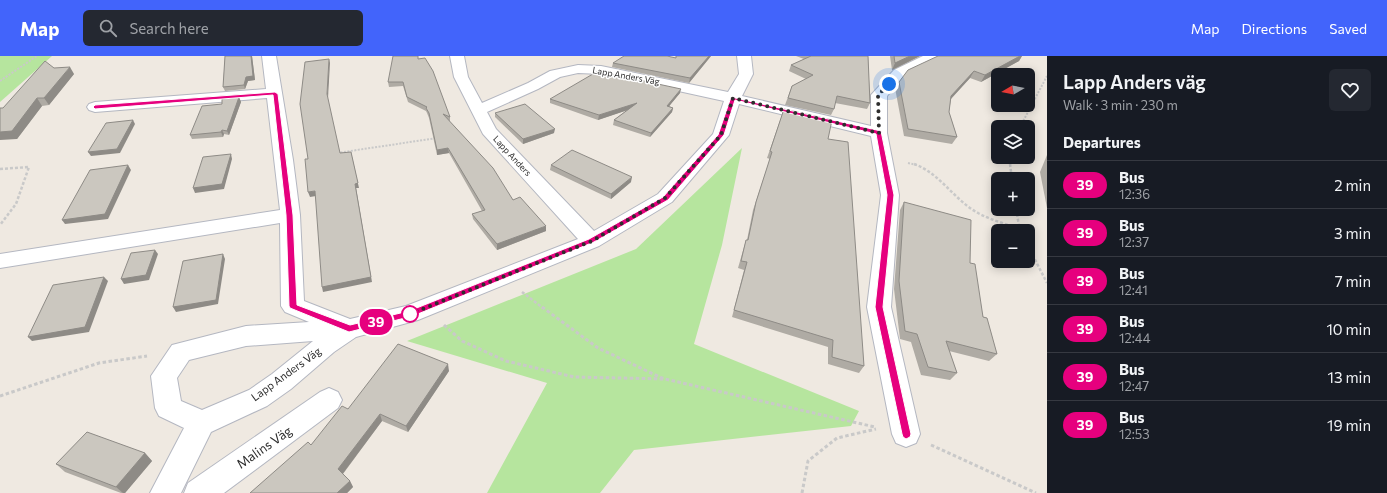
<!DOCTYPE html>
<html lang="en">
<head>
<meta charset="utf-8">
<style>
  body { margin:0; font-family:Commissioner,sans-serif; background:#242831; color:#f1f3f6; height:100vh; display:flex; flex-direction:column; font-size:15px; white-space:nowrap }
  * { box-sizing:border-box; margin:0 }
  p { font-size:13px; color:#9ea1a6 }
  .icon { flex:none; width:22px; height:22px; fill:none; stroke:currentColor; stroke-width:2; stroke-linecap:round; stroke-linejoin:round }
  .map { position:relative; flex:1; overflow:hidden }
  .details { display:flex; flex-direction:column; background:#171b24; width:340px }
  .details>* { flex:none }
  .badge { padding:0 8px; border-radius:13px; font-size:14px; line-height:26px }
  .needle { width:26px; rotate:260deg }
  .buttons { position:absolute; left:991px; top:12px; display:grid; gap:8px }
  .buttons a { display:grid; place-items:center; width:44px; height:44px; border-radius:6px; background:#171b24; box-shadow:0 2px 10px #0003; font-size:20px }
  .you { position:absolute; width:20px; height:20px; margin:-10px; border:3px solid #fff; border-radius:50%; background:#1a73e8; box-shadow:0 0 0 6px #1a73e833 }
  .map>.badge { position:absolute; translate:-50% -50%; box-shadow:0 0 0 2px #fff }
  h2 { padding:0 16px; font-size:15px; line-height:36px }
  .round { display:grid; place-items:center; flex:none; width:42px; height:42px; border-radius:6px; background:#242831 }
  .overview { display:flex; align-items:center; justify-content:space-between; height:68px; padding:0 16px }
  h1 { font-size:19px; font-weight:600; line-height:30px }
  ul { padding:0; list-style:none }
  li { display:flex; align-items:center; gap:12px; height:48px; padding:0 16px; border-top:1px solid #363941 }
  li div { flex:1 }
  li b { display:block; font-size:15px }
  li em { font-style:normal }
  li .badge { min-width:44px; font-weight:700; text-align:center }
  header { display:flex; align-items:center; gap:24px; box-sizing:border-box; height:56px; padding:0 20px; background:#4264fb; color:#fff }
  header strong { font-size:19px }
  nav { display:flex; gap:22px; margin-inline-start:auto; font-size:14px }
  .search { width:280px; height:36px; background:#242831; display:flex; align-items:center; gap:10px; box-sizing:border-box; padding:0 14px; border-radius:6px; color:#9ea1a6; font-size:15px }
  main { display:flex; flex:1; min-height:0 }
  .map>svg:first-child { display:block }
  .green { fill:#b6e59e }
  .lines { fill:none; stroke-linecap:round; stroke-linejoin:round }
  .minor-casing { stroke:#b4b7c1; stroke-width:2 }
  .path-far2 { stroke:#c9c9c9; stroke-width:2; stroke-dasharray:2 1.5; stroke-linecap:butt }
  .path-far1 { stroke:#c9c9c9; stroke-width:2.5; stroke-dasharray:3 2; stroke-linecap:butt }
  .path { stroke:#c9c9c9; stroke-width:3; stroke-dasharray:3.5 2.5; stroke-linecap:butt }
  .minor { fill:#fff; fill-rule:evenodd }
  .wall { fill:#afaba4 }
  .shaded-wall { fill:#8e8b86 }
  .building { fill:#cbc7bf; stroke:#8e8b86 }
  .line { fill:#e6007e; stroke:#fff }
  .walk { stroke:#2e2e2e; stroke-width:4; stroke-dasharray:0 7.2 }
  .stop-dot { fill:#fff; stroke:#e6007e; stroke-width:2 }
  .labels { text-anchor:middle; stroke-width:3; stroke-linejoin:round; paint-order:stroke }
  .far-street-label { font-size:9px; fill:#2e2e2e; stroke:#fff }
  .street-label { font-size:11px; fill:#2e2e2e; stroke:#fff }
  .near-street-label { font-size:13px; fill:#2e2e2e; stroke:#fff }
</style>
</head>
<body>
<header>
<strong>Map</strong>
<div class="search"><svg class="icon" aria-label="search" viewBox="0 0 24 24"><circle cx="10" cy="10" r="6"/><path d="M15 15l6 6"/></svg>Search here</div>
<nav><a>Map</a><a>Directions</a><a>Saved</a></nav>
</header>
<main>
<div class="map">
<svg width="1047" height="437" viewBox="0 0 1047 437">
  <rect width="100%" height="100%" fill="#efe9e1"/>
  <g class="green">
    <polygon points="0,0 52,0 0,46"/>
    <polygon points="742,92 722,189 694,288 859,355 851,370 634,394 600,437 487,437 547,327 407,285 636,193"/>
  </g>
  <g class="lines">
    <g class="minor-casing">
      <g id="minor">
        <path d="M262,0H276L293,104L300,159L304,245L350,263L406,250L578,183L483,78L454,21L450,0H464L468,21L482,47L528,27L550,15L578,9L601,10L728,36L739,18L737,0H751L753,18L742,40L871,70V39L894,14L923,0H941L939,3L904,20L887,40V77L899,139L891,251L920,378L916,387L906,391L896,387L892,378L867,251L881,139L871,80L739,48L729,79L672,146L599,190L418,264L356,281L334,296L291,333L267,350L211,376L181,437H150L184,372L159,360L155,352L151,320L172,289L246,270L309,266L285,256L281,250L280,167L0,212V198L280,154L267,42L95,56L89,54L87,51L89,48L95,46L266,33ZM578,17L601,18L724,45L713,78L658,138L594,175L496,73L487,56L538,33L560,21ZM313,285L272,318L249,334L202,354L181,345L177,322L189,304L246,290Z"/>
        <polygon points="329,332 338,336 342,344 338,352 224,437 184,437 188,427 320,336"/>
      </g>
    </g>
    <g class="path-far2">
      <polyline points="0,25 37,0"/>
      <polyline points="1020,71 1047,20"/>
      <polyline points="337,97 437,82"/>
      <polyline points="908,107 917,109"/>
      <polyline points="1010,109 1012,101"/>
    </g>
    <g class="path-far1">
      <path d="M914,108C940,117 954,144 978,157C991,164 1006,168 1019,173"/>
      <polyline points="1010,108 1012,123"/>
      <polyline points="0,113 29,111 16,148 0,169"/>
      <polyline points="1016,153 1020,175"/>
      <polyline points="1028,190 1047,227"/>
      <polyline points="522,236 543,252"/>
    </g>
    <g class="path">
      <polyline points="542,251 598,292 664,323"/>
      <polyline points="444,269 462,285 506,305 574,321 665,323 875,371"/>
      <polyline points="0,340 99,307 147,300"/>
      <polyline points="931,389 1036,437"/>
      <polyline points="802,437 808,405 837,382 876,373"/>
    </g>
    <use href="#minor" class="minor"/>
  </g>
  <g class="wall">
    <polygon points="225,0 252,0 255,24 248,25 245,33 225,35 223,31"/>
    <polygon points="711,0 689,27 612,11 613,7 676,2"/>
    <polygon points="796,0 868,0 870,47 867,53 835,47 834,53 831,59 785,49 792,30 806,23 789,15 791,9 804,3"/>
    <polygon points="890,0 920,0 892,14"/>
    <polygon points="938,0 1022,0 1019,5 981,26 970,22 951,43 949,56 957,81 952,88 904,80 895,32 899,26"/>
    <polygon points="419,3 450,61 450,66 513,144 546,175 497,194 473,163 472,158 482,155 449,97 437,99 429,62 427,57 426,55 408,46 403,30 389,31 388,26"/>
    <polygon points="54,12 74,18 49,49 42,50 17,83 3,52"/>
    <polygon points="680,37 669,50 673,52 672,56 650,81 613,69 614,64 627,54 598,64 550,47 550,43"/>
    <polygon points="239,41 241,46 229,79 224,78 223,81 192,83 190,79 222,48"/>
    <polygon points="784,53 828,83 864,310 859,317 828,308 828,291 732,261 744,214 738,212 746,184 747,184 753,154 770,103 767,102"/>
    <polygon points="495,57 554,77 523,88 495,61"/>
    <polygon points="1047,99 1047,152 1040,116"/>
    <polygon points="551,109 631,126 611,143 550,114"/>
    <polygon points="904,146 970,207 983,261 997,298 989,305 949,295 957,317 950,324 921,319 911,286 900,283 894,233 900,154"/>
    <polygon points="449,315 408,376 382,365 343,418 350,425 353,431 347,437 250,437 311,389 348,353"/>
    <polygon points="145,397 152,405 125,437 121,437 65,416 56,408"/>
  </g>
  <g class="shaded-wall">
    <polygon points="251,0 252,0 255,24 248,25 245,33 244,29"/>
    <polygon points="709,0 711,0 689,27 690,22"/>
    <polygon points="910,0 920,0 892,14 895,7"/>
    <polygon points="1020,0 1022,0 1019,5 981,26 985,19"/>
    <polygon points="329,3 330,7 328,42 327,38"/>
    <polygon points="70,11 74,18 49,49 44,42"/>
    <polygon points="974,15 970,22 947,47 951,40"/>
    <polygon points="681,33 680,37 666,54 667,50"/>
    <polygon points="239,41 241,46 229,79 227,75"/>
    <polygon points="37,42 42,50 17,83 0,84 0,76"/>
    <polygon points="637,47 637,51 598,64 599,59"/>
    <polygon points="673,52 672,56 650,81 651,77"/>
    <polygon points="133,64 135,68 120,97 91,100 88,96"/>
    <polygon points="555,73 554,77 523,88 523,83"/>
    <polygon points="222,74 224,78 223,81 221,76"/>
    <polygon points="448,92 449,97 437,99 437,94"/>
    <polygon points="351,96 359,132 356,132 372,226 323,236 322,231"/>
    <polygon points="231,98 232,103 224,133 195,137 193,132"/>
    <polygon points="128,109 131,114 108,163 65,168 62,164"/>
    <polygon points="632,121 631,126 611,143 611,138"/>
    <polygon points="315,135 316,140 310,141 308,136"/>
    <polygon points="546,170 546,175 497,194 497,188"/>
    <polygon points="155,194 158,198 149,224 124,228 121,223"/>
    <polygon points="223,198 225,203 218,248 176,256 173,251"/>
    <polygon points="104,221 108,225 89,276 32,285 28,281"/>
    <polygon points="448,308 449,315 408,376 406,370"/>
    <polygon points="380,358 382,365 341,420 338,413"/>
    <polygon points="145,397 152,405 125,437 123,437 116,431"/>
    <polygon points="350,425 353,431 347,437 337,437"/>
  </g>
  <g class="building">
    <polygon points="225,0 251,0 253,20 246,21 244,29 223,31"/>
    <polygon points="393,0 418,0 418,3 425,2 433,15 450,61 443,58 493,112 513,144 520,141 546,170 497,188 472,158 485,154 448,92 437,94 429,57 426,52 427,51 407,41 403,26 388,26"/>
    <polygon points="624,0 667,0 676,2 676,0 709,0 690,22 613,7"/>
    <polygon points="811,0 868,0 870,47 837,40 834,53 788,42 792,30 813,19 791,9"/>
    <polygon points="894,0 910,0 895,7"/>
    <polygon points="938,0 1020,0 985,19 974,15 951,40 949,56 957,81 908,73 899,26 908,14"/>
    <polygon points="329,3 327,38 340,97 351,96 358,127 355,128 371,221 322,231 315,135 308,136 305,103 308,103 300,48 305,6"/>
    <polygon points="45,5 54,12 70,11 44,42 37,42 12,75 0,76 0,52 3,52"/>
    <polygon points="598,15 681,33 667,50 673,52 651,77 614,64 637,47 599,59 550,43"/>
    <polygon points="239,41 227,75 222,74 221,76 190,79 202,50 222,48 222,43"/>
    <polygon points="525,48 555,73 523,83 495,57"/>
    <polygon points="784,53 832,64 828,83 848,86 864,310 832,301 833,284 734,254 747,206 741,205 746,184 748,184 756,146 772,96 770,95"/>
    <polygon points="133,64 117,93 88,96 106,67"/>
    <polygon points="572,94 632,121 611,138 551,109"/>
    <polygon points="231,98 222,128 193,132 203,101"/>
    <polygon points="128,109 105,158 62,164 90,114"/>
    <polygon points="904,146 971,164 970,207 975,208 983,261 987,262 997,298 946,285 957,317 928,311 917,278 905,275 899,225"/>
    <polygon points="155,194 146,219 121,223 131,197"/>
    <polygon points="223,198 216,244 173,251 183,205"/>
    <polygon points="104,221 85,271 28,281 53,229"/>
    <polygon points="398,288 448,308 406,370 380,358 338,413 350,425 337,437 250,437 308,386 311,389 342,350 348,353"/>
    <polygon points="87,376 145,397 116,431 56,408"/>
  </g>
  <polygon class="line" points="275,36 278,38 293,159 297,249 350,269 409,255 589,183 663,141 718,79 731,41 881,75 894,139 883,251 911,378 910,381 906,383 903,381 902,378 875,251 887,139 876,78 735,44 724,79 668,144 594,186 413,260 349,276 290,252 289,250 286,159 273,39 95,53 93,51 95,49"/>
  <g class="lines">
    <polyline class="walk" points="410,258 592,185 665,142 721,79 733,42 879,77 878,39 889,28"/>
  </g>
  <circle class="stop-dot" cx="410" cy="258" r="8"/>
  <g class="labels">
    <g class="far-street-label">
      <text transform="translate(626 20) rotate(10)" y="3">Lapp Anders Väg</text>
      <text transform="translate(512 100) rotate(47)" y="3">Lapp Anders</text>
    </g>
    <g class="street-label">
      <text transform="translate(286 318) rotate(-36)" y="4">Lapp Anders Väg</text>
    </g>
    <g class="near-street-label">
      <text transform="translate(264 391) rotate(-35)" y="5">Malins Väg</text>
    </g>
  </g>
</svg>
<div class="buttons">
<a><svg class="needle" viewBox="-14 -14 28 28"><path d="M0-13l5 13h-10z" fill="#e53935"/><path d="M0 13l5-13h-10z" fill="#9ea1a6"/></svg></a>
<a><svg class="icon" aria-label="layers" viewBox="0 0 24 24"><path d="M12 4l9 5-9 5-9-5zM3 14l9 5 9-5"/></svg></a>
<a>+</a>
<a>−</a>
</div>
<div class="you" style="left:889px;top:28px"></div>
<b class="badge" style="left:376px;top:266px;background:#e6007e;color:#fff">39</b>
</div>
<section class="details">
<div class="overview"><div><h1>Lapp Anders väg</h1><p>Walk · 3 min · 230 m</p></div><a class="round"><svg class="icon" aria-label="heart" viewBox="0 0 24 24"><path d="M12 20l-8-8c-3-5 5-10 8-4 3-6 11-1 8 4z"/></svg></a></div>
<h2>Departures</h2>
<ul>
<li><span class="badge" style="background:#e6007e;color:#fff">39</span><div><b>Bus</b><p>12:36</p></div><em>2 min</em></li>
<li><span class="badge" style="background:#e6007e;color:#fff">39</span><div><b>Bus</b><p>12:37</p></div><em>3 min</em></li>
<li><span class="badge" style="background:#e6007e;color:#fff">39</span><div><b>Bus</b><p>12:41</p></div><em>7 min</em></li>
<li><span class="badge" style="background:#e6007e;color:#fff">39</span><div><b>Bus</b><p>12:44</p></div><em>10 min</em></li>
<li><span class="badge" style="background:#e6007e;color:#fff">39</span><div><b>Bus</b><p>12:47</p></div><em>13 min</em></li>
<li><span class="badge" style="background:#e6007e;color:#fff">39</span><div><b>Bus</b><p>12:53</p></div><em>19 min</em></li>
</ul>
</section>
</main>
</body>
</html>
